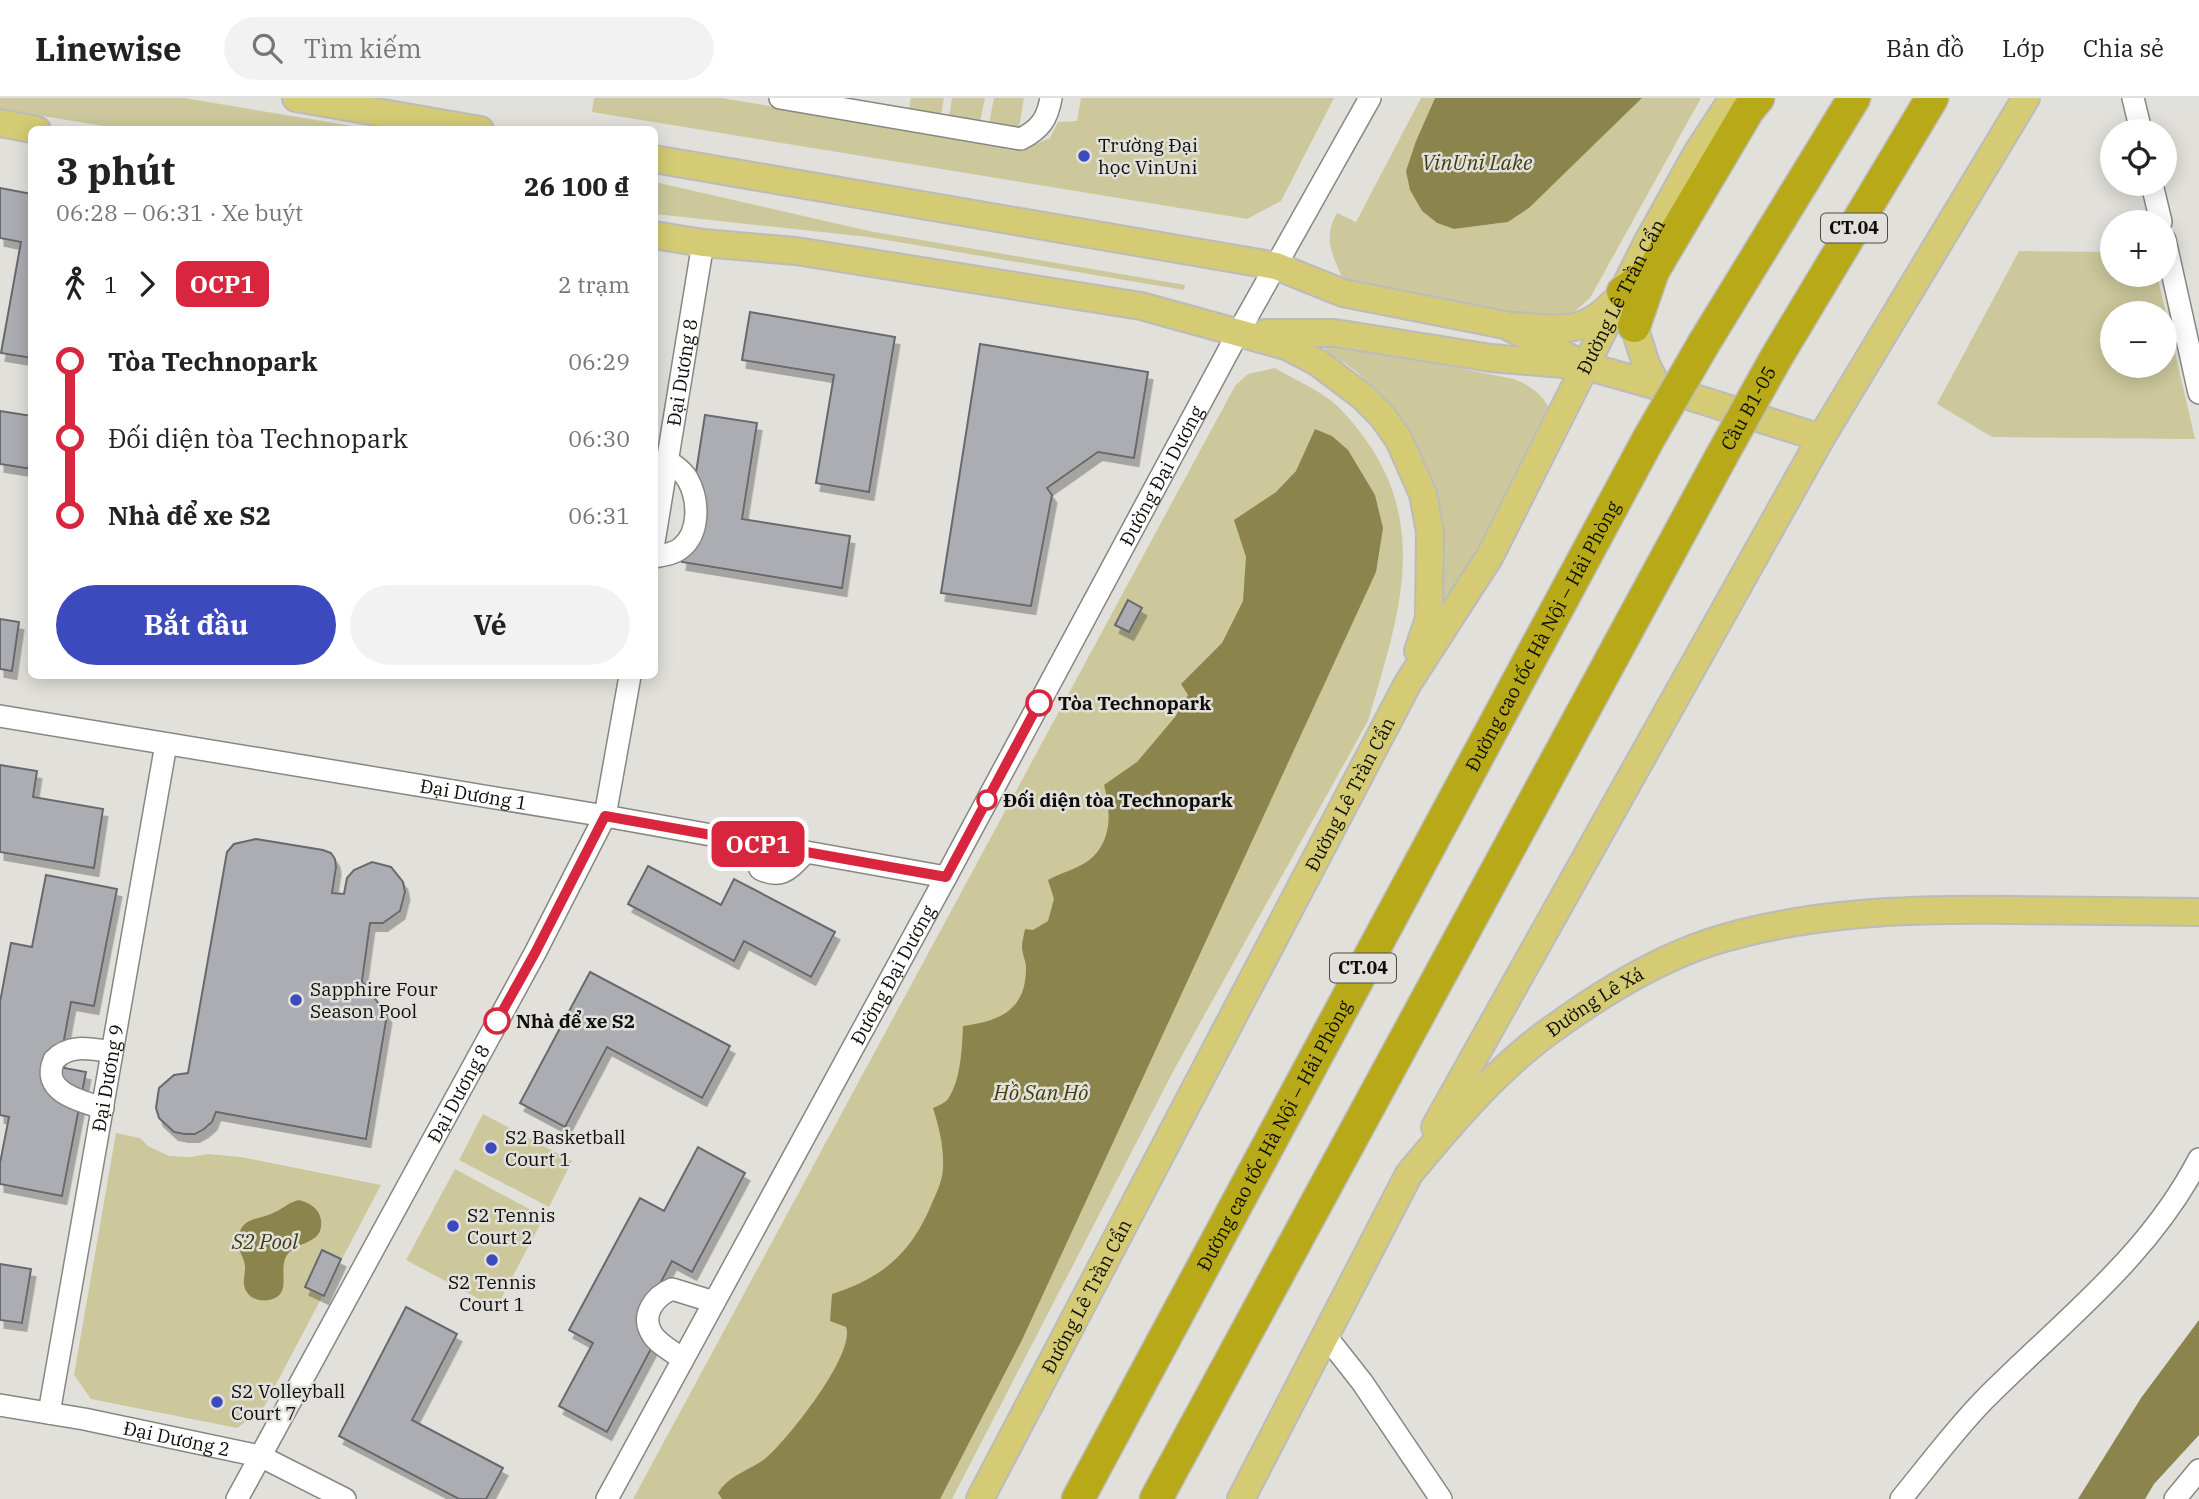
<!DOCTYPE html>
<html lang="vi">
<head>
<meta charset="utf-8">
<style>
  body { margin:0; font-family:"IBM Plex Serif",serif; background:#f2f2f2; color:#222; height:100vh; display:flex; flex-direction:column; font-size:26px; white-space:nowrap }
  * { box-sizing:border-box; margin:0 }
  p { font-size:23px; color:#767676 }
  .icon { flex:none; width:38px; height:38px; fill:none; stroke:currentColor; stroke-width:2; stroke-linecap:round; stroke-linejoin:round }
  .map { position:relative; flex:1; overflow:hidden }
  .side { position:absolute; left:28px; top:28px; width:630px; height:553px; display:flex; flex-direction:column; background:#fff; border-radius:10px; box-shadow:0 4px 18px #0003 }
  .side>* { flex:none }
  .badge { padding:0 14px; border-radius:10px; font-size:24px; line-height:46px }
  .controls { position:absolute; left:2100px; top:21px; display:grid; gap:14px }
  .controls a { display:grid; place-items:center; width:77px; height:77px; border-radius:50%; background:#fff; box-shadow:0 4px 18px #0003; font-size:35px }
  .map>.badge { position:absolute; translate:-50% -50%; box-shadow:0 0 0 4px #fff }
  .legs { display:flex; align-items:center; gap:10px; height:77px; padding:0 28px; font-size:23px }
  .legs p { margin-inline-start:auto }
  .summary { display:flex; align-items:center; justify-content:space-between; height:119px; padding:0 28px }
  h1 { font-size:38px; font-weight:800; line-height:52px }
  .button { display:flex; gap:14px; margin-top:auto; padding:14px 28px }
  .button a { flex:1; height:80px; border-radius:42px; background:#3c4abe; color:#fff; font-size:28px; font-weight:800; line-height:80px; text-align:center }
  .button a+a { background:#f2f2f2; color:#222 }
  ul { padding:0 28px; list-style:none }
  li { display:flex; align-items:center; gap:24px; height:77px; font-size:26px }
  li i { display:grid; place-items:center; width:10px; height:100%; margin:0 9px; background:currentColor }
  li i::after { content:''; width:18px; height:18px; margin:-9px; border:5px solid; border-radius:50%; background:#fff }
  li p { margin-inline-start:auto }
  li:first-child i { background:linear-gradient(#0000 50%,currentColor 0) }
  li:last-child i { background:linear-gradient(currentColor 50%,#0000 0) }
  header { display:flex; align-items:center; gap:42px; box-sizing:border-box; height:98px; padding:0 35px; background:#fff; border-bottom:2px solid #e0e0e0 }
  header strong { font-size:33px }
  nav { display:flex; gap:38px; margin-inline-start:auto; font-size:24px }
  .search { width:490px; height:63px; background:#f2f2f2; display:flex; align-items:center; gap:18px; box-sizing:border-box; padding:0 24px; border-radius:38px; color:#767676; font-size:26px }
  .map>svg:first-child { display:block }
  .green { fill:#ccc89c; fill-rule:evenodd }
  .water { fill:#8b854d }
  .building { fill:#abadb2; stroke:#68696e; stroke-width:2; filter:url(#shadow) }
  .lines { fill:none; stroke-linecap:round; stroke-linejoin:round }
  .minor-casing { stroke:#878782; stroke-width:24 }
  .major-casing { stroke:#bcbbbb; stroke-width:30 }
  .highway-casing { stroke:#bcbbbb; stroke-width:35 }
  .minor { stroke:#fff; stroke-width:21 }
  .major { stroke:#d4cb74; stroke-width:26 }
  .highway { stroke:#b7a918; stroke-width:32 }
  .highway-bridge-casing { stroke:#bcbbbb; stroke-width:35; stroke-linecap:butt }
  .highway-bridge { stroke:#b7a918; stroke-width:32 }
  .line-1-casing { stroke:#fff; stroke-width:16 }
  .line-1 { stroke:#d7263d; stroke-width:10 }
  .poi-dot { fill:#3c4abe; stroke:#e1e0da; stroke-width:2.5 }
  .stop-1-dot { fill:#fff; stroke:#d7263d; stroke-width:3.5 }
  .labels { text-anchor:middle; stroke-width:5; stroke-linejoin:round; paint-order:stroke }
  .shield { fill:#e1e0da; stroke:#4d4c49; stroke-width:2 }
  .shield-label { font-size:18px; font-weight:bold; fill:#0e0d0b }
  .poi-label { font-size:19px; fill:#0e0d0b; stroke:#e1e0da; text-anchor:start }
  .street-label { font-size:19px; fill:#0e0d0b; stroke:#e1e0da }
  .stop-label { font-size:19px; font-weight:bold; fill:#0e0d0b; stroke:#e1e0da; text-anchor:start }
  .water-label { font-size:21px; font-style:italic; fill:#413c0e; stroke:#e1e0da }
</style>
</head>
<body>
<header>
<strong>Linewise</strong>
<div class="search"><svg class="icon" aria-label="search" viewBox="0 0 24 24"><circle cx="10" cy="10" r="6"/><path d="M15 15l6 6"/></svg>Tìm kiếm</div>
<nav><a>Bản đồ</a><a>Lớp</a><a>Chia sẻ</a></nav>
</header>
<div class="map">
<svg width="2199" height="1401" viewBox="0 0 2199 1401">
  <defs>
    <filter id="shadow"><feDropShadow dx="4.5" dy="8" stdDeviation="0" flood-color="#0004"/></filter>
  </defs>
  <rect width="100%" height="100%" fill="#e1e0da"/>
  <g class="green">
    <polygon points="0,0 184,0 370,31 122,31 0,11"/>
    <polygon points="594,0 721,0 1026,50 1050,40 1058,24 1077,23 1081,0 1334,0 1281,103 1247,121 592,14"/>
    <polygon points="911,0 944,0 941,18 909,12"/>
    <polygon points="952,0 985,0 980,24 949,19"/>
    <polygon points="994,0 1024,0 1019,30 989,25"/>
    <path d="M1421,0H1435L1416,43L1410,92L1422,113L1437,125L1454,131L1508,124L1529,110L1642,0H1701L1590,200L1574,214L1539,227L1343,182C1333,157 1322,141 1337,115L1356,124Z"/>
    <polygon points="655,84 869,133 1185,187 1184,192 868,139 655,116"/>
    <path d="M2019,153L2112,154V177H2157L2195,341L1992,339L1937,306ZM2112,215H2165V268H2112Z"/>
    <path d="M1328,244L1514,281C1532,288 1545,298 1552,317L1533,356L1447,505H1440C1442,479 1445,455 1442,429C1438,377 1410,327 1375,290C1367,283 1359,275 1350,269C1342,262 1330,259 1325,250Z"/>
    <path d="M1275,270C1292,280 1310,288 1326,299C1341,309 1355,327 1366,342C1431,433 1396,526 1368,623L1175,970L952,1401H633L1235,288L1248,276Z"/>
    <polygon points="483,1016 572,1063 549,1109 459,1062"/>
    <polygon points="116,1035 140,1040 148,1048 169,1058 191,1059 208,1056 241,1059 381,1087 263,1311 237,1330 91,1301 74,1277"/>
    <polygon points="455,1071 544,1119 496,1210 406,1162"/>
  </g>
  <g class="water">
    <polygon points="1435,0 1642,0 1529,110 1508,124 1454,131 1437,125 1422,113 1410,92 1406,73 1416,43"/>
    <path d="M1315,331L1332,338L1348,352L1375,397L1383,430L1376,474L1022,1242L940,1401H722L718,1395C729,1377 750,1372 766,1360C787,1342 856,1256 846,1229L830,1223L832,1196C883,1180 912,1154 932,1105C937,1094 943,1081 943,1069C944,1049 939,1029 933,1010C938,1008 945,1005 948,1001C961,982 962,950 963,928C999,923 1026,913 1026,870C1026,863 1022,856 1022,848C1022,843 1024,837 1025,831L1033,832L1048,823L1054,801L1048,782C1060,775 1077,771 1088,763C1113,744 1111,713 1104,687L1137,664L1175,619L1188,597L1181,586L1222,545L1243,503L1246,459L1234,422L1276,394L1296,373Z"/>
    <path d="M299,1102C310,1105 319,1110 321,1122C324,1147 297,1142 287,1157C277,1172 294,1197 269,1202C263,1203 258,1202 253,1200C241,1192 244,1183 245,1171C246,1162 239,1155 238,1146C238,1117 259,1123 275,1114C284,1110 289,1104 299,1102Z"/>
    <polygon points="2199,1222 2199,1337 2154,1386 2145,1401 2078,1401 2141,1300"/>
  </g>
  <g class="building">
    <polygon points="0,90 32,96 32,260 1,255 21,144 0,140"/>
    <polygon points="750,214 895,239 869,394 816,385 834,277 742,262"/>
    <polygon points="980,246 1148,274 1134,360 1098,354 1047,390 1052,397 1031,508 941,495"/>
    <polygon points="0,313 32,318 32,371 0,366"/>
    <polygon points="705,317 757,325 742,421 850,438 842,490 682,464"/>
    <polygon points="1128,502 1142,510 1129,534 1115,527"/>
    <polygon points="0,521 19,524 12,573 0,571"/>
    <polygon points="0,667 37,673 33,699 103,711 94,770 0,754"/>
    <polygon points="256,741 323,752 331,755 335,761 336,769 332,795 344,796 347,780 354,772 372,764 391,769 403,784 405,794 400,813 383,825 370,825 362,883 387,917 366,1041 216,1014 212,1024 204,1031 195,1036 184,1036 174,1034 159,1020 156,1010 159,990 174,977 188,975 227,754 234,746"/>
    <polygon points="648,768 721,807 734,781 835,834 811,879 744,843 734,863 628,806"/>
    <polygon points="46,777 117,791 94,908 71,904 59,969 86,974 62,1098 0,1086 0,1065 9,1019 0,1017 0,904 11,845 32,849"/>
    <polygon points="590,874 730,948 702,1000 607,949 565,1029 520,1005"/>
    <polygon points="698,1049 745,1075 692,1174 672,1163 641,1222 661,1232 607,1334 559,1308 593,1245 569,1232 640,1100 664,1113"/>
    <polygon points="322,1152 341,1161 324,1198 305,1189"/>
    <polygon points="0,1166 31,1171 22,1225 0,1222"/>
    <polygon points="406,1209 457,1236 412,1322 503,1370 486,1401 459,1401 339,1338"/>
  </g>
  <g class="lines">
    <g class="minor-casing">
      <g id="minor">
        <path d="M780,0L1021,41C1040,31 1047,22 1051,0"/>
        <polyline points="2133,0 2141,33"/>
        <polyline points="2152,86 2161,124"/>
        <polyline points="2165,142 2199,295"/>
        <path id="s1" d="M654,444L703,145"/>
        <path d="M654,459C664,457 674,456 681,450C700,435 699,402 688,382C684,374 675,368 668,363"/>
        <path id="s2" d="M0,618L605,718L946,779"/>
        <path d="M749,744L760,771C783,782 790,770 806,754"/>
        <path d="M103,1010C80,1003 40,994 54,962C70,945 92,951 112,954"/>
        <polyline points="1325,1237 1362,1284 1441,1401"/>
        <path d="M683,1261C673,1254 658,1246 652,1236C640,1217 655,1198 672,1191L714,1204"/>
        <path id="s3" d="M0,1307L84,1321L260,1358L345,1401"/>
        <path id="s4" d="M49,1315L166,646"/>
        <path id="s5" d="M237,1401L535,855L605,718L630,578"/>
        <path id="s6" d="M607,1401L946,779L1238,235L1370,0"/>
        <path d="M1901,1401C1928,1368 1954,1333 1983,1303C2060,1225 2148,1160 2199,1061"/>
        <polyline points="2175,1401 2199,1372"/>
      </g>
    </g>
    <g class="major-casing">
      <g id="major">
        <polyline points="296,0 480,32"/>
        <polyline points="0,25 37,32"/>
        <polyline points="654,61 1276,168 1343,195 1505,227 1586,268"/>
        <polyline points="654,137 703,145 796,153 1141,208 1286,248 1317,264 1362,298 1383,319 1399,342 1423,396 1430,434 1429,521 1418,553"/>
        <polyline points="1628,209 1646,266 1657,288"/>
        <path d="M1516,228C1556,231 1582,238 1612,206"/>
        <polyline points="1265,235 1335,235 1491,260 1586,268 1657,288 1821,340"/>
        <polyline points="1435,1029 1821,340 2026,0"/>
        <path id="s7" d="M980,1401L1408,585L1490,458L1647,145L1697,55L1733,0"/>
        <path id="s8" d="M1241,1401L1409,1076C1453,1023 1500,967 1558,927C1604,894 1656,862 1711,844C1810,813 1911,811 2014,812C2076,813 2137,813 2199,814"/>
      </g>
    </g>
    <g class="highway-casing">
      <g id="highway">
        <polyline points="1623,194 1653,173 1748,12 1758,0"/>
        <polyline points="1634,228 1653,173"/>
        <polyline points="1704,245 1854,0"/>
        <polyline points="1776,260 1932,0"/>
        <path id="s9" d="M1078,1401L1649,340"/>
        <polyline points="1156,1401 1721,359"/>
      </g>
    </g>
    <use href="#minor" class="minor"/>
    <use href="#major" class="major"/>
    <use href="#highway" class="highway"/>
    <g class="highway-bridge-casing">
      <g id="highway-bridge">
        <polyline points="1649,340 1704,245"/>
        <path id="s10" d="M1721,359L1776,260"/>
      </g>
    </g>
    <use href="#highway-bridge" class="highway-bridge"/>
  </g>
  <g class="lines">
    <g class="line-1-casing">
      <polyline id="line-1" points="497,923 535,855 605,718 946,779 1039,605"/>
    </g>
    <use href="#line-1" class="line-1"/>
  </g>
  <g class="poi-dot">
    <circle cx="1084" cy="58" r="7"/>
    <circle cx="296" cy="902" r="7"/>
    <circle cx="491" cy="1050" r="7"/>
    <circle cx="453" cy="1128" r="7"/>
    <circle cx="492" cy="1162" r="7"/>
    <circle cx="217" cy="1304" r="7"/>
  </g>
  <g class="stop-1-dot">
    <circle cx="1039" cy="605" r="12"/>
    <circle cx="987" cy="702" r="9"/>
    <circle cx="497" cy="923" r="12"/>
  </g>
  <g class="labels">
    <g class="shield">
      <rect x="1821" y="115.5" width="66" height="29" rx="5"/>
      <rect x="1330" y="855.5" width="66" height="29" rx="5"/>
    </g>
    <g class="shield-label">
      <text x="1854" y="136">CT.04</text>
      <text x="1363" y="876">CT.04</text>
    </g>
    <g class="poi-label">
      <text x="1098" y="54">Trường Đại<tspan x="1098" dy="22">học VinUni</tspan></text>
      <text x="310" y="898">Sapphire Four<tspan x="310" dy="22">Season Pool</tspan></text>
      <text x="505" y="1046">S2 Basketball<tspan x="505" dy="22">Court 1</tspan></text>
      <text x="467" y="1124">S2 Tennis<tspan x="467" dy="22">Court 2</tspan></text>
      <text x="492" y="1191" text-anchor="middle">S2 Tennis<tspan x="492" dy="22">Court 1</tspan></text>
      <text x="231" y="1300">S2 Volleyball<tspan x="231" dy="22">Court 7</tspan></text>
    </g>
    <g class="street-label">
      <text dy="7" stroke="none"><textPath href="#s7" startOffset="1363">Đường Lê Trần Cẩn</textPath></text>
      <text dy="7" stroke="none"><textPath href="#s1" startOffset="172">Đại Dương 8</textPath></text>
      <text dy="7" stroke="none"><textPath href="#s10" startOffset="56">Cầu B1-05</textPath></text>
      <text dy="7" stroke="none"><textPath href="#s6" startOffset="1164">Đường Đại Dương</textPath></text>
      <text dy="7" stroke="none"><textPath href="#s9" startOffset="980">Đường cao tốc Hà Nội – Hải Phòng</textPath></text>
      <text dy="7" stroke="none"><textPath href="#s2" startOffset="480">Đại Dương 1</textPath></text>
      <text dy="7" stroke="none"><textPath href="#s7" startOffset="796">Đường Lê Trần Cẩn</textPath></text>
      <text dy="7" stroke="none"><textPath href="#s6" startOffset="597">Đường Đại Dương</textPath></text>
      <text dy="7" stroke="none"><textPath href="#s8" startOffset="621">Đường Lê Xá</textPath></text>
      <text dy="7" stroke="none"><textPath href="#s4" startOffset="340">Đại Dương 9</textPath></text>
      <text dy="7" stroke="none"><textPath href="#s5" startOffset="462">Đại Dương 8</textPath></text>
      <text dy="7" stroke="none"><textPath href="#s9" startOffset="413">Đường cao tốc Hà Nội – Hải Phòng</textPath></text>
      <text dy="7" stroke="none"><textPath href="#s7" startOffset="229">Đường Lê Trần Cẩn</textPath></text>
      <text dy="7" stroke="none"><textPath href="#s3" startOffset="180">Đại Dương 2</textPath></text>
    </g>
    <g class="stop-label">
      <text x="1058" y="612">Tòa Technopark</text>
      <text x="1003" y="709">Đối diện tòa Technopark</text>
      <text x="516" y="930">Nhà để xe S2</text>
    </g>
    <g class="water-label">
      <text x="1477" y="72">VinUni Lake</text>
      <text x="1041" y="1002">Hồ San Hô</text>
      <text x="265" y="1151">S2 Pool</text>
    </g>
  </g>
</svg>
<div class="controls">
<a><svg class="icon" aria-label="locate" viewBox="0 0 24 24"><circle cx="12" cy="12" r="6"/><path d="M12 2v4M12 18v4M2 12h4M18 12h4"/></svg></a>
<a>+</a>
<a>−</a>
</div>
<b class="badge" style="left:758px;top:746px;background:#d7263d;color:#fff">OCP1</b>
<section class="side">
<div class="summary"><div><h1>3 phút</h1><p>06:28 – 06:31 · Xe buýt</p></div><b>26 100 ₫</b></div>
<div class="legs"><svg class="icon" aria-label="walk" viewBox="0 0 24 24"><circle cx="13" cy="4" r="2"/><path d="M13 8l-2 6 4 7M11 14l-3 7M7 12l3-4h3l4 4"/></svg>1<svg class="icon" aria-label="forward" viewBox="0 0 24 24"><path d="M9 5l7 7-7 7"/></svg><b class="badge" style="background:#d7263d;color:#fff">OCP1</b><p>2 trạm</p></div>
<ul>
<li><i style="color:#d7263d"></i><b>Tòa Technopark</b><p>06:29</p></li>
<li><i style="color:#d7263d"></i><span>Đối diện tòa Technopark</span><p>06:30</p></li>
<li><i style="color:#d7263d"></i><b>Nhà để xe S2</b><p>06:31</p></li>
</ul>
<div class="button"><a>Bắt đầu</a><a>Vé</a></div>
</section>
</div>
</body>
</html>
